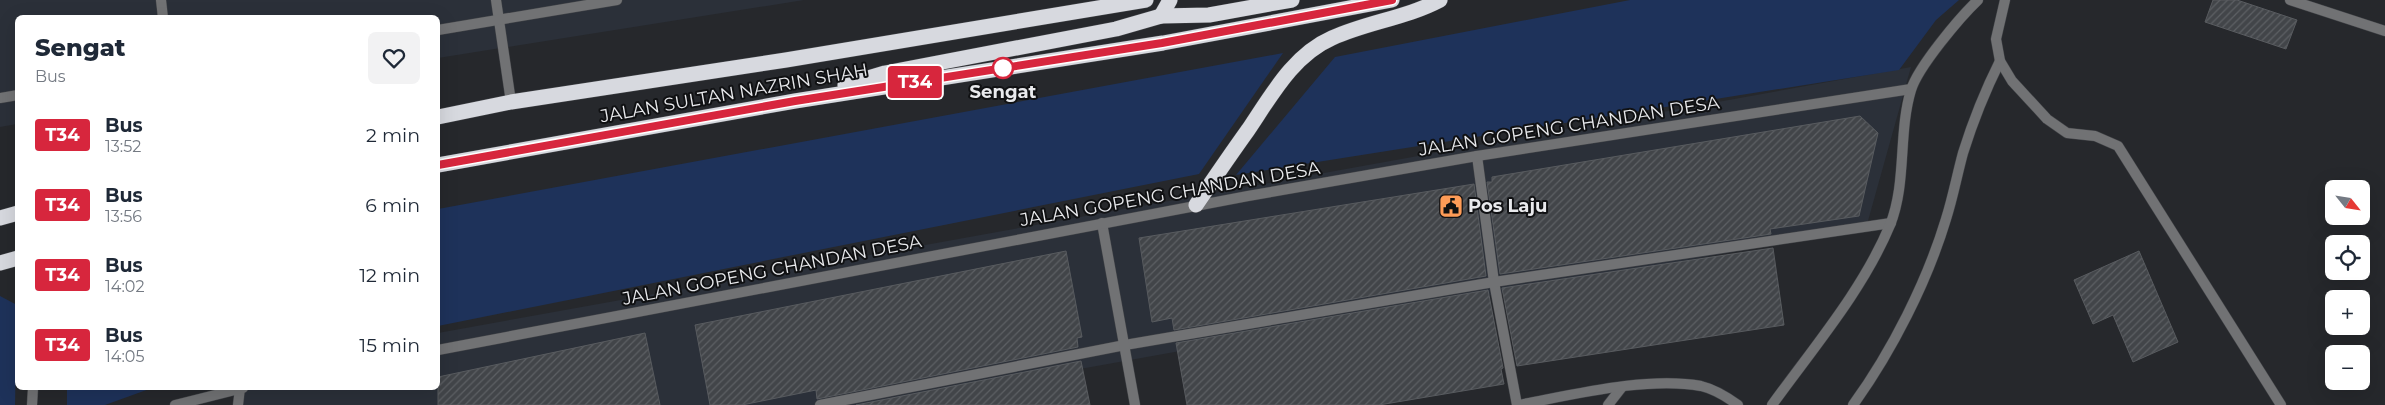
<!DOCTYPE html>
<html lang="en">
<head>
<meta charset="utf-8">
<style>
  body { margin:0; font-family:Montserrat,sans-serif; background:#f2f2f3; color:#1f2937; height:100vh; display:flex; flex-direction:column; font-size:19px; white-space:nowrap }
  * { box-sizing:border-box; margin:0 }
  p { font-size:16px; color:#747a83 }
  .icon { flex:none; width:28px; height:28px; fill:none; stroke:currentColor; stroke-width:2; stroke-linecap:round; stroke-linejoin:round }
  .map { position:relative; flex:1; overflow:hidden }
  .drawer { position:absolute; left:15px; top:15px; width:425px; height:375px; display:flex; flex-direction:column; background:#fff; border-radius:8px; box-shadow:0 5px 20px #0002 }
  .drawer>* { flex:none }
  .badge { padding:0 10px; border-radius:4px; font-size:18px; line-height:32px }
  .needle { width:32px; rotate:120deg }
  .tools { position:absolute; left:2325px; top:180px; display:grid; gap:10px }
  .tools a { display:grid; place-items:center; width:45px; height:45px; border-radius:8px; background:#fff; box-shadow:0 5px 20px #0002; font-size:25px }
  .map>.badge { position:absolute; translate:-50% -50%; box-shadow:0 0 0 2px #fff }
  .round { display:grid; place-items:center; flex:none; width:52px; height:52px; border-radius:8px; background:#f2f2f3 }
  .headline { display:flex; align-items:center; justify-content:space-between; height:85px; padding:0 20px }
  h1 { font-size:24px; font-weight:800; line-height:38px }
  ul { padding:0; list-style:none }
  li { display:flex; align-items:center; gap:15px; height:70px; padding:0 20px }
  li div { flex:1 }
  li b { display:block; font-size:19px }
  li em { font-style:normal }
  li .badge { min-width:55px; font-weight:700; text-align:center }
  .map>svg:first-child { display:block }
  .built { fill:#2b3039 }
  .grass { fill:#1e325a }
  .building { fill:url(#building-hatch); stroke:#585b5f }
  .lines { fill:none; stroke-linecap:round; stroke-linejoin:round }
  .lane-casing { stroke:#414347; stroke-width:11 }
  .street-casing { stroke:#414347; stroke-width:11 }
  .highway-casing { stroke:#414347; stroke-width:16 }
  .lane { stroke:#717274; stroke-width:10 }
  .street { stroke:#717274; stroke-width:10 }
  .highway { stroke:#d7d9df; stroke-width:15 }
  .line-casing { stroke:#fff; stroke-width:11 }
  .line { stroke:#d7263d; stroke-width:8 }
  .stop-dot { fill:#fff; stroke:#d7263d; stroke-width:2.5 }
  .labels { text-anchor:middle; stroke-width:4; stroke-linejoin:round; paint-order:stroke }
  .stop-label { font-size:18px; font-weight:bold; fill:#e9eaed; stroke:#101113 }
  .street-label { font-size:18px; fill:#e9eaed; stroke:#101113 }
  .poi-label { font-size:18px; font-weight:bold; fill:#e9eaed; stroke:#101113; text-anchor:start }
</style>
</head>
<body>
<div class="map">
<svg width="2385" height="405" viewBox="0 0 2385 405">
  <defs>
    <pattern id="building-hatch" width="6" height="6" patternUnits="userSpaceOnUse" patternTransform="scale(1.25)"><rect width="6" height="6" fill="#424549"/><path d="M-1 1l2-2M0 6l6-6M5 7l2-2" fill="none" stroke="#5d6064"/></pattern>
  </defs>
  <rect width="100%" height="100%" fill="#26282c"/>
  <g class="built">
    <polygon points="0,0 804,0 438,58 438,18 18,18 17,124 0,127"/>
    <polygon points="1911,67 1866,228 879,405 237,405 239,388 438,388 438,333"/>
  </g>
  <g class="grass">
    <polygon points="1630,0 1959,0 1936,20 1899,70 1236,175 1335,57"/>
    <polygon points="1283,53 1199,174 438,326 438,209"/>
    <polygon points="0,296 17,305 15,405 0,405"/>
    <polygon points="67,388 152,388 105,405 67,405"/>
  </g>
  <g class="building">
    <polygon points="2213,0 2237,0 2297,20 2286,49 2205,22"/>
    <polygon points="1860,116 1878,133 1859,216 1770,229 1771,234 1500,274 1487,182 1492,182 1492,177"/>
    <polygon points="1474,184 1486,276 1174,330 1172,318 1152,322 1139,238"/>
    <polygon points="1773,248 1784,325 1517,366 1502,288"/>
    <polygon points="1066,251 1082,337 1077,338 1078,347 817,399 816,390 742,405 710,405 695,325"/>
    <polygon points="2139,251 2178,342 2133,362 2113,315 2093,324 2074,280"/>
    <polygon points="1488,290 1503,368 1501,369 1504,384 1379,405 1187,405 1176,343"/>
    <polygon points="645,333 660,405 438,405 438,377"/>
    <polygon points="1081,361 1090,405 856,405"/>
  </g>
  <g class="lines">
    <g class="lane-casing">
      <g id="lane">
        <polyline points="161,0 163,18"/>
        <polyline points="2005,0 1996,39 2000,61 2012,81 2047,119 2067,133 2095,136 2118,146 2281,405"/>
        <polyline points="1477,156 1494,282 1517,405"/>
        <polyline points="820,405 1125,345 1494,282 1891,223"/>
        <polyline points="1608,405 1622,387"/>
        <path d="M1853,405C1892,351 1927,282 1946,219C1953,197 1957,175 1963,153C1973,121 1985,91 2000,61"/>
      </g>
    </g>
    <g class="street-casing">
      <g id="street">
        <polyline points="496,0 511,102"/>
        <polyline points="2290,0 2385,31"/>
        <polyline points="438,30 617,0"/>
        <polyline points="0,98 18,95"/>
        <polyline points="1102,223 1135,405"/>
        <polyline points="438,350 1248,196 1477,156 1911,89"/>
        <polyline points="32,405 33,388"/>
        <polyline points="175,405 243,388"/>
        <polyline points="238,405 240,388"/>
        <path d="M1518,405C1572,395 1647,376 1701,386C1714,389 1727,397 1738,405"/>
        <path d="M1772,405C1813,348 1863,290 1890,225C1907,183 1898,133 1911,90C1918,67 1960,17 1978,0"/>
      </g>
    </g>
    <g class="highway-casing">
      <g id="highway">
        <polyline points="1161,16 1170,0"/>
        <polyline points="845,85 885,73 1116,29 1161,16 1209,15 1292,0"/>
        <polyline points="438,117 511,102 786,60 1146,0"/>
        <polyline points="438,165 795,101 1163,43 1392,0"/>
        <path d="M1196,205C1213,180 1230,155 1248,130C1271,96 1293,55 1332,38C1367,22 1406,18 1440,0"/>
        <polyline points="0,218 18,213"/>
        <polyline points="0,263 18,258"/>
      </g>
    </g>
    <use href="#lane" class="lane"/>
    <use href="#street" class="street"/>
    <use href="#highway" class="highway"/>
  </g>
  <g class="lines">
    <g class="line-casing">
      <polyline id="line" points="438,165 795,101 1162,43 1392,0"/>
    </g>
    <use href="#line" class="line"/>
  </g>
  <defs>
    <g id="civic-square" transform="scale(1.25)"><rect x="-9" y="-9" width="18" height="18" rx="4" fill="#fe9c57" stroke="#101113"/><path d="M-.6-6.5H3V-4.5H.6V-3L4-1V1h2V6H-6V1h2V-1L-.6-3ZM-1.2 2.5V6h2.4V2.5Z" fill="#111"/></g>
  </defs>
  <g fill-rule="evenodd">
    <use href="#civic-square" x="1451" y="206"/>
  </g>
  <circle class="stop-dot" cx="1003" cy="68" r="10"/>
  <g class="labels">
    <g class="stop-label">
      <text x="1003" y="98">Sengat</text>
    </g>
    <g class="street-label">
      <text transform="translate(734 93) rotate(-10)" y="6">JALAN SULTAN NAZRIN SHAH</text>
      <text transform="translate(1569 126) rotate(-9)" y="6">JALAN GOPENG CHANDAN DESA</text>
      <text transform="translate(1170 194) rotate(-10)" y="6">JALAN GOPENG CHANDAN DESA</text>
      <text transform="translate(772 270) rotate(-11)" y="6">JALAN GOPENG CHANDAN DESA</text>
    </g>
    <g class="poi-label">
      <text x="1468" y="212">Pos Laju</text>
    </g>
  </g>
</svg>
<div class="tools">
<a><svg class="needle" viewBox="-14 -14 28 28"><path d="M0-13l5 13h-10z" fill="#e53935"/><path d="M0 13l5-13h-10z" fill="#747a83"/></svg></a>
<a><svg class="icon" aria-label="locate" viewBox="0 0 24 24"><circle cx="12" cy="12" r="6"/><path d="M12 2v4M12 18v4M2 12h4M18 12h4"/></svg></a>
<a>+</a>
<a>−</a>
</div>
<b class="badge" style="left:915px;top:82px;background:#d7263d;color:#fff">T34</b>
<section class="drawer">
<div class="headline"><div><h1>Sengat</h1><p>Bus</p></div><a class="round"><svg class="icon" aria-label="heart" viewBox="0 0 24 24"><path d="M12 20l-8-8c-3-5 5-10 8-4 3-6 11-1 8 4z"/></svg></a></div>
<ul>
<li><span class="badge" style="background:#d7263d;color:#fff">T34</span><div><b>Bus</b><p>13:52</p></div><em>2 min</em></li>
<li><span class="badge" style="background:#d7263d;color:#fff">T34</span><div><b>Bus</b><p>13:56</p></div><em>6 min</em></li>
<li><span class="badge" style="background:#d7263d;color:#fff">T34</span><div><b>Bus</b><p>14:02</p></div><em>12 min</em></li>
<li><span class="badge" style="background:#d7263d;color:#fff">T34</span><div><b>Bus</b><p>14:05</p></div><em>15 min</em></li>
</ul>
</section>
</div>
</body>
</html>
